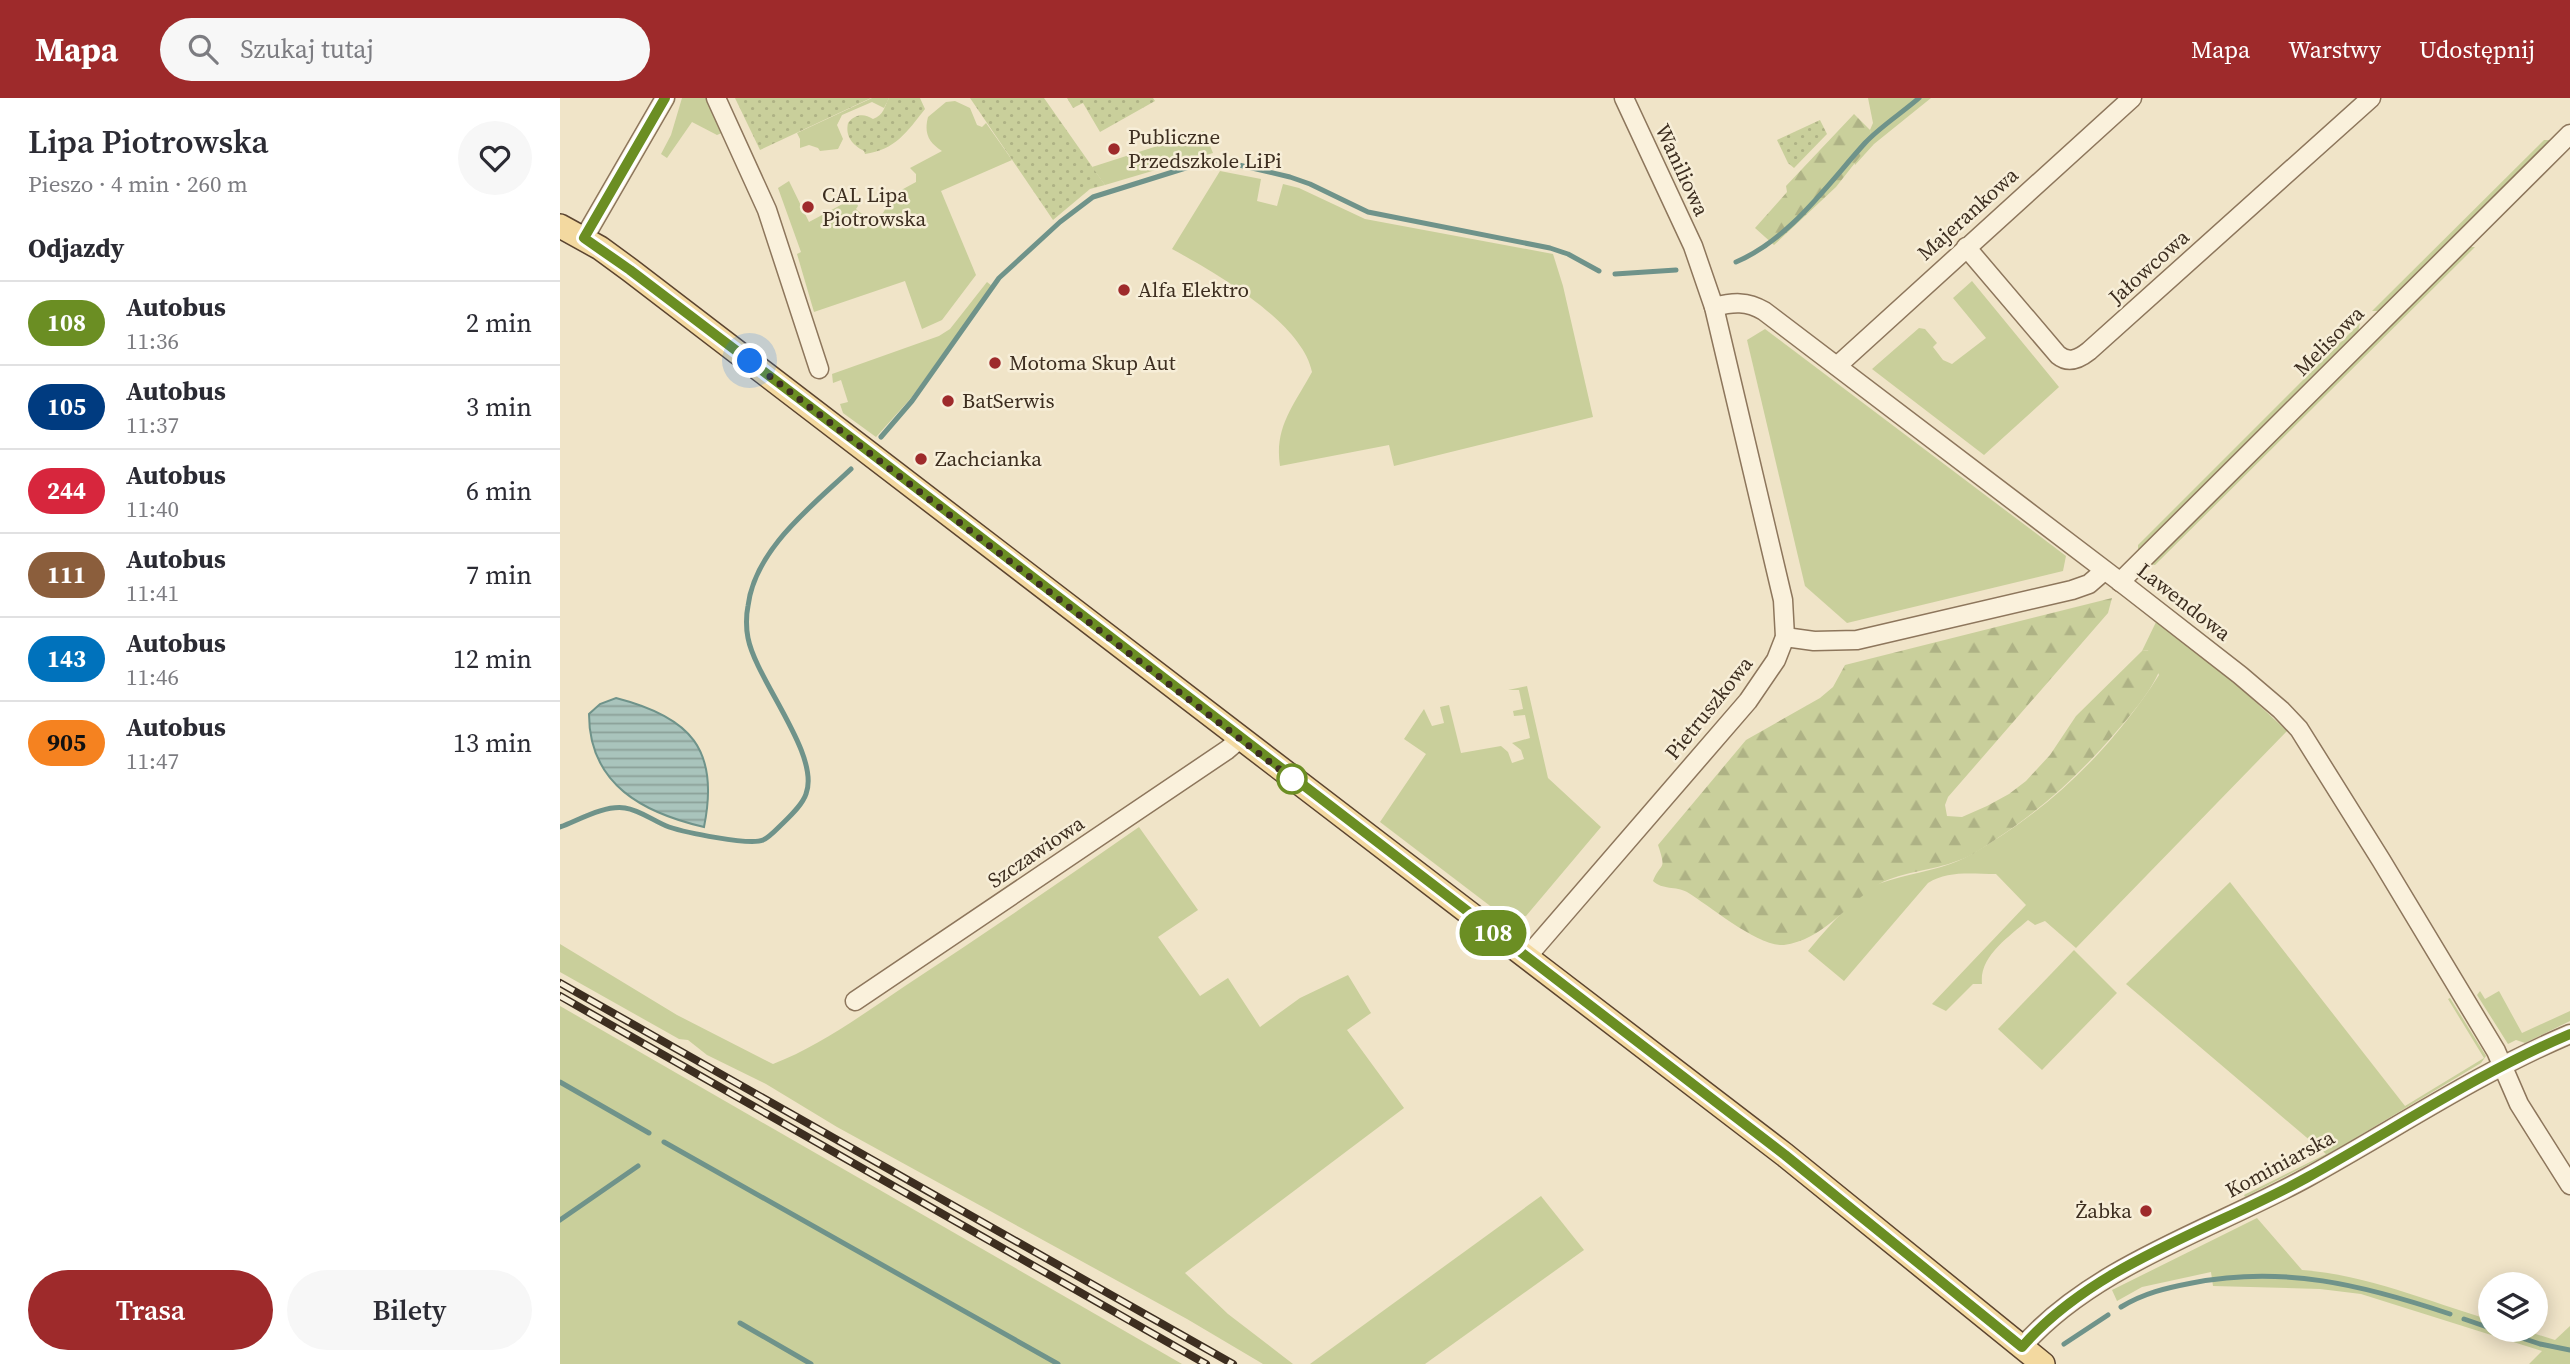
<!DOCTYPE html>
<html lang="pl">
<head>
<meta charset="utf-8">
<style>
  body { margin:0; font-family:"Source Serif 4",serif; background:#f7f7f7; color:#2b2b33; height:100vh; display:flex; flex-direction:column; font-size:26px; white-space:nowrap }
  * { box-sizing:border-box; margin:0 }
  p { font-size:23px; color:#7c7c81 }
  .icon { flex:none; width:38px; height:38px; fill:none; stroke:currentColor; stroke-width:2; stroke-linecap:round; stroke-linejoin:round }
  .map { position:relative; flex:1; overflow:hidden }
  .sheet { display:flex; flex-direction:column; background:#fff; width:560px }
  .sheet>* { flex:none }
  .badge { padding:0 14px; border-radius:23px; font-size:24px; line-height:46px }
  .fabs { position:absolute; left:1918px; top:1174px; display:grid; gap:14px }
  .fabs a { display:grid; place-items:center; width:70px; height:70px; border-radius:50%; background:#fff; box-shadow:0 4px 18px #0003; font-size:35px }
  .you { position:absolute; width:35px; height:35px; margin:-18px; border:5px solid #fff; border-radius:50%; background:#1a73e8; box-shadow:0 0 0 10px #1a73e833 }
  .map>.badge { position:absolute; translate:-50% -50%; box-shadow:0 0 0 4px #fff }
  h2 { padding:0 28px; font-size:26px; line-height:63px }
  .round { display:grid; place-items:center; flex:none; width:74px; height:74px; border-radius:37px; background:#f7f7f7 }
  .summary { display:flex; align-items:center; justify-content:space-between; height:119px; padding:0 28px }
  h1 { font-size:33px; font-weight:600; line-height:52px }
  .cta { display:flex; gap:14px; margin-top:auto; padding:14px 28px }
  .cta a { flex:1; height:80px; border-radius:42px; background:#9e2a2b; color:#fff; font-size:28px; font-weight:600; line-height:80px; text-align:center }
  .cta a+a { background:#f7f7f7; color:#2b2b33 }
  ul { padding:0; list-style:none }
  li { display:flex; align-items:center; gap:21px; height:84px; padding:0 28px; border-top:2px solid #e1e1e2 }
  li div { flex:1 }
  li b { display:block; font-size:26px }
  li em { font-style:normal }
  li .badge { min-width:77px; font-weight:700; text-align:center }
  header { display:flex; align-items:center; gap:42px; box-sizing:border-box; height:98px; padding:0 35px; background:#9e2a2b; color:#fff }
  header strong { font-size:33px }
  nav { display:flex; gap:38px; margin-inline-start:auto; font-size:24px }
  .search { width:490px; height:63px; background:#f7f7f7; display:flex; align-items:center; gap:18px; box-sizing:border-box; padding:0 24px; border-radius:38px; color:#7c7c81; font-size:26px }
  main { display:flex; flex:1; min-height:0 }
  .map>svg:first-child { display:block }
  .grass { fill:#c9cf9b }
  .forest { fill:url(#forest-firs) }
  .park { fill:url(#park-dots) }
  .water { fill:url(#water-rules); stroke:#6f938a; stroke-width:2 }
  .lines { fill:none; stroke-linecap:round; stroke-linejoin:round }
  .stream { stroke:#6f938a; stroke-width:5 }
  .minor-casing { stroke:#8d765c; stroke-width:21 }
  .major-casing { stroke:#5b4430; stroke-width:26 }
  .minor { stroke:#faf1dc; stroke-width:18 }
  .major { stroke:#f3d9a0; stroke-width:23 }
  .rail-casing { stroke:#3d2e20; stroke-width:8 }
  .rail { stroke:#f7eed8; stroke-width:5; stroke-dasharray:16; stroke-linecap:butt }
  .line-casing { stroke:#fff; stroke-width:16 }
  .line { stroke:#6b8e23; stroke-width:10 }
  .walk { stroke:#3d2e20; stroke-width:7; stroke-dasharray:0 12.6 }
  .poi-dot { fill:#9e2a2b; stroke:#f7eed8; stroke-width:2.5 }
  .stop-dot { fill:#fff; stroke:#6b8e23; stroke-width:3.5 }
  .labels { text-anchor:middle; stroke-width:5; stroke-linejoin:round; paint-order:stroke }
  .poi-label { font-size:21px; fill:#3d2e20; stroke:#f7eed8; text-anchor:start }
  .street-label { font-size:21px; fill:#3d2e20; stroke:#f7eed8 }
</style>
</head>
<body>
<header>
<strong>Mapa</strong>
<div class="search"><svg class="icon" aria-label="search" viewBox="0 0 24 24"><circle cx="10" cy="10" r="6"/><path d="M15 15l6 6"/></svg>Szukaj tutaj</div>
<nav><a>Mapa</a><a>Warstwy</a><a>Udostępnij</a></nav>
</header>
<main>
<section class="sheet">
<div class="summary"><div><h1>Lipa Piotrowska</h1><p>Pieszo · 4 min · 260 m</p></div><a class="round"><svg class="icon" aria-label="heart" viewBox="0 0 24 24"><path d="M12 20l-8-8c-3-5 5-10 8-4 3-6 11-1 8 4z"/></svg></a></div>
<h2>Odjazdy</h2>
<ul>
<li><span class="badge" style="background:#6b8e23;color:#fff">108</span><div><b>Autobus</b><p>11:36</p></div><em>2 min</em></li>
<li><span class="badge" style="background:#003b80;color:#fff">105</span><div><b>Autobus</b><p>11:37</p></div><em>3 min</em></li>
<li><span class="badge" style="background:#d7263d;color:#fff">244</span><div><b>Autobus</b><p>11:40</p></div><em>6 min</em></li>
<li><span class="badge" style="background:#8b5e3c;color:#fff">111</span><div><b>Autobus</b><p>11:41</p></div><em>7 min</em></li>
<li><span class="badge" style="background:#0072bc;color:#fff">143</span><div><b>Autobus</b><p>11:46</p></div><em>12 min</em></li>
<li><span class="badge" style="background:#f58220;color:#111">905</span><div><b>Autobus</b><p>11:47</p></div><em>13 min</em></li>
</ul>
<div class="cta"><a>Trasa</a><a>Bilety</a></div>
</section>
<div class="map">
<svg width="2010" height="1266" viewBox="0 0 2010 1266">
  <defs>
    <pattern id="forest-firs" width="22" height="20" patternUnits="userSpaceOnUse" patternTransform="scale(1.75)"><rect width="22" height="20" fill="#c9cf9b"/><path d="M5 1l3.5 6h-7zM16 11l3.5 6h-7z" fill="#aeb285"/></pattern>
    <pattern id="park-dots" width="8" height="8" patternUnits="userSpaceOnUse" patternTransform="scale(1.75)"><rect width="8" height="8" fill="#c9cf9b"/><path d="M2 2h.1M6 6h.1" fill="none" stroke="#aeb285" stroke-width="1.8" stroke-linecap="round"/></pattern>
    <pattern id="water-rules" width="6" height="5" patternUnits="userSpaceOnUse" patternTransform="scale(1.75)"><rect width="6" height="5" fill="#a9c4bc"/><path d="M0 2.5h6" fill="none" stroke="#8ba098"/></pattern>
  </defs>
  <rect width="100%" height="100%" fill="#f0e4c8"/>
  <g class="grass">
    <polygon points="122,0 146,0 164,34 157,37 132,24 107,60 101,56 111,37"/>
    <polygon points="312,0 329,0 324,10 312,4 282,17 277,27 283,41 278,51 260,53 258,50 249,47 240,50 240,41 237,35"/>
    <polygon points="1308,0 1371,0 1314,46 1295,67 1294,64 1312,42 1310,32 1313,25"/>
    <path d="M395,3L410,10L417,27L422,29L426,25L452,62L381,93L416,177L382,222L362,231L345,183L254,214L237,156L241,154L218,90L229,83L249,124L290,102L292,105L296,103L298,108L296,111C304,119 313,119 323,115L334,96L356,84V76L350,70L382,53C368,44 364,35 368,19L386,4Z"/>
    <polygon points="644,33 653,55 545,87 532,69"/>
    <polygon points="1984,42 1990,42 1819,213 1812,213"/>
    <path d="M660,73L701,81L697,103L717,108L723,86L739,90L805,121L993,156L1003,188L1033,319L834,368L829,347L720,368C714,329 734,307 752,274C742,224 654,174 612,151Z"/>
    <polygon points="1909,149 1915,149 1595,467 1588,466"/>
    <polygon points="1412,183 1499,289 1424,357 1312,271 1359,230 1365,231 1377,245 1373,249 1383,262 1392,266 1426,240 1393,200"/>
    <polygon points="427,184 432,188 351,300 316,339 283,315 280,306 288,304 281,282 273,285 272,276 379,238 390,231"/>
    <polygon points="1800,225 1798,234 1578,454 1578,447"/>
    <polygon points="1205,231 1506,458 1503,473 1287,525 1245,488 1187,242"/>
    <path d="M1597,522L1664,575L1727,633L1516,850L1485,823L1475,827L1468,822C1449,839 1419,858 1422,886H1413L1386,913L1372,906L1466,807L1436,776C1413,776 1388,772 1368,785L1284,883L1248,853C1264,834 1298,793 1321,785C1346,776 1374,773 1398,763C1414,756 1430,745 1444,736C1506,695 1559,640 1599,577L1588,552L1582,553Z"/>
    <polygon points="967,588 988,680 1041,729 966,818 946,820 820,724 866,656 844,641 864,611 872,628 884,625 880,609 889,607 901,655 941,648 948,654 952,665 964,661 961,652 952,645 970,640 965,617 954,618 953,613 963,611 959,592 948,592"/>
    <path d="M579,729L638,812L598,839L640,898L668,880L700,929L740,900L788,877L811,915L787,932L844,1010L625,1175L668,1216L733,1266H703L627,1221L277,1029L206,986L147,957L128,942L119,941L0,874V846L117,917L213,966C260,948 303,916 345,888C424,836 502,783 579,729Z"/>
    <polygon points="1670,784 1845,1008 1924,960 1888,901 1890,900 1926,958 1921,965 1767,1057 1685,1099 1684,1097 1766,1056 1566,886"/>
    <polygon points="1514,852 1557,895 1482,972 1438,931"/>
    <polygon points="1920,893 1925,901 1939,893 1962,935 2010,913 2010,923 1965,945 1956,942 1948,946 1917,897"/>
    <polygon points="0,908 622,1266 0,1266"/>
    <polygon points="981,1098 1024,1152 865,1266 750,1266"/>
    <path d="M1697,1120L1742,1172C1807,1177 1868,1203 1930,1222V1232H1963L1995,1242L2010,1228V1266H1969L1982,1253L1801,1196L1760,1191L1653,1188L1651,1174L1582,1189L1557,1203L1552,1192Z"/>
  </g>
  <g class="forest">
    <polygon points="1294,16 1310,32 1313,42 1276,89 1214,147 1195,130 1227,94 1226,88"/>
    <path d="M1552,500L1548,515L1388,699L1385,707L1387,718L1402,719L1427,708L1449,696L1466,683L1490,657L1516,618L1582,553C1622,546 1590,592 1580,605C1539,657 1494,703 1439,739C1426,748 1412,758 1397,763C1375,772 1334,775 1316,788C1285,808 1262,842 1224,847C1198,849 1150,808 1127,794C1116,788 1102,792 1093,783C1101,763 1107,774 1098,747L1186,642L1260,600L1273,589L1285,567Z"/>
  </g>
  <g class="park">
    <polygon points="175,0 311,0 200,52"/>
    <path d="M329,0H360L365,11C347,34 335,52 305,56L304,53C293,47 285,39 288,25C295,16 304,15 313,21C324,17 324,9 329,0Z"/>
    <polygon points="410,0 484,0 545,87 530,91 493,122"/>
    <polygon points="507,0 593,0 595,3 540,34 523,5 513,10"/>
    <polygon points="1260,22 1267,36 1234,70 1228,65 1217,42"/>
  </g>
  <path class="water" d="M56,600C130,619 160,651 144,729C84,715 29,687 29,616L40,606Z"/>
  <g class="lines">
    <g class="stream">
      <path d="M1176,164C1230,141 1267,87 1305,45C1321,28 1342,15 1359,0"/>
      <polyline points="1055,176 1116,172"/>
      <polyline points="321,339 352,303 439,180 500,124 533,99 648,63 662,63 730,79 750,86 808,114 990,150 1008,156 1039,173"/>
      <path d="M0,729C19,722 44,707 65,710C80,712 95,724 109,729C124,734 190,748 203,742C208,740 215,733 219,729C228,720 242,708 246,696C261,657 196,582 188,540C186,531 186,517 188,508C195,451 252,408 291,371"/>
      <polyline points="0,984 89,1035"/>
      <polyline points="104,1044 498,1266"/>
      <polyline points="0,1122 78,1068"/>
      <path d="M1561,1209C1584,1195 1606,1190 1632,1185C1723,1167 1803,1187 1890,1216"/>
      <polyline points="1904,1221 1930,1230"/>
      <polyline points="180,1225 251,1266"/>
      <polyline points="1938,1232 1980,1246 2010,1252"/>
      <polyline points="1504,1246 1548,1217"/>
    </g>
    <g class="minor-casing">
      <g id="minor">
        <polyline points="156,0 207,112 259,271"/>
        <polyline points="24,140 105,0"/>
        <path d="M1406,149L1498,257C1509,266 1519,261 1529,253L1811,0"/>
        <path d="M1154,209C1173,204 1187,203 1204,213L1567,489L1680,577L1721,612L1739,631L1821,762L1936,953L1959,1006L2010,1087"/>
        <polyline points="1277,268 1572,0"/>
        <polyline points="1560,484 2010,36"/>
        <polyline points="1225,539 1254,543 1297,542 1512,492 1529,486 1544,473"/>
        <polyline points="966,860 1188,603 1216,562 1225,539 1223,502 1154,209 1133,148 1064,0"/>
        <polyline points="295,903 667,652 681,640"/>
        <path d="M1462,1249C1532,1168 1656,1130 1748,1079C1835,1031 1918,975 2010,936"/>
      </g>
    </g>
    <g class="major-casing">
      <polyline id="major" points="0,128 40,150 70,172 1225,1057 1483,1266"/>
    </g>
    <use href="#minor" class="minor"/>
    <use href="#major" class="major"/>
    <g class="rail-casing">
      <g id="rail">
        <polyline points="0,885 673,1266"/>
        <polyline points="0,898 646,1266"/>
      </g>
    </g>
    <use href="#rail" class="rail"/>
  </g>
  <g class="lines">
    <g class="line-casing">
      <path id="line" d="M105,0L24,140L70,172L311,355L1225,1057L1462,1249C1534,1166 1654,1131 1748,1079C1835,1031 1918,975 2010,936"/>
    </g>
    <use href="#line" class="line"/>
    <polyline class="walk" points="190,263 732,681"/>
  </g>
  <g class="poi-dot">
    <circle cx="554" cy="51" r="7"/>
    <circle cx="248" cy="109" r="7"/>
    <circle cx="564" cy="192" r="7"/>
    <circle cx="435" cy="265" r="7"/>
    <circle cx="388" cy="303" r="7"/>
    <circle cx="361" cy="361" r="7"/>
    <circle cx="1586" cy="1113" r="7"/>
  </g>
  <circle class="stop-dot" cx="732" cy="681" r="14"/>
  <g class="labels">
    <g class="poi-label">
      <text x="568" y="46">Publiczne<tspan x="568" dy="24">Przedszkole LiPi</tspan></text>
      <text x="262" y="104">CAL Lipa<tspan x="262" dy="24">Piotrowska</tspan></text>
      <text x="578" y="199">Alfa Elektro</text>
      <text x="449" y="272">Motoma Skup Aut</text>
      <text x="402" y="310">BatSerwis</text>
      <text x="375" y="368">Zachcianka</text>
      <text x="1572" y="1120" text-anchor="end">Żabka</text>
    </g>
    <g class="street-label">
      <text transform="translate(1122 72) rotate(65)" y="7">Waniliowa</text>
      <text transform="translate(1408 116) rotate(-42)" y="7">Majerankowa</text>
      <text transform="translate(1589 169) rotate(-42)" y="7">Jałowcowa</text>
      <text transform="translate(1769 243) rotate(-45)" y="7">Melisowa</text>
      <text transform="translate(1624 504) rotate(38)" y="7">Lawendowa</text>
      <text transform="translate(1149 610) rotate(-51)" y="7">Pietruszkowa</text>
      <text transform="translate(476 754) rotate(-34)" y="7">Szczawiowa</text>
      <text transform="translate(1720 1066) rotate(-28)" y="7">Kominiarska</text>
    </g>
  </g>
</svg>
<div class="fabs">
<a><svg class="icon" aria-label="layers" viewBox="0 0 24 24"><path d="M12 4l9 5-9 5-9-5zM3 14l9 5 9-5"/></svg></a>
</div>
<div class="you" style="left:190px;top:263px"></div>
<b class="badge" style="left:933px;top:835px;background:#6b8e23;color:#fff">108</b>
</div>
</main>
</body>
</html>
